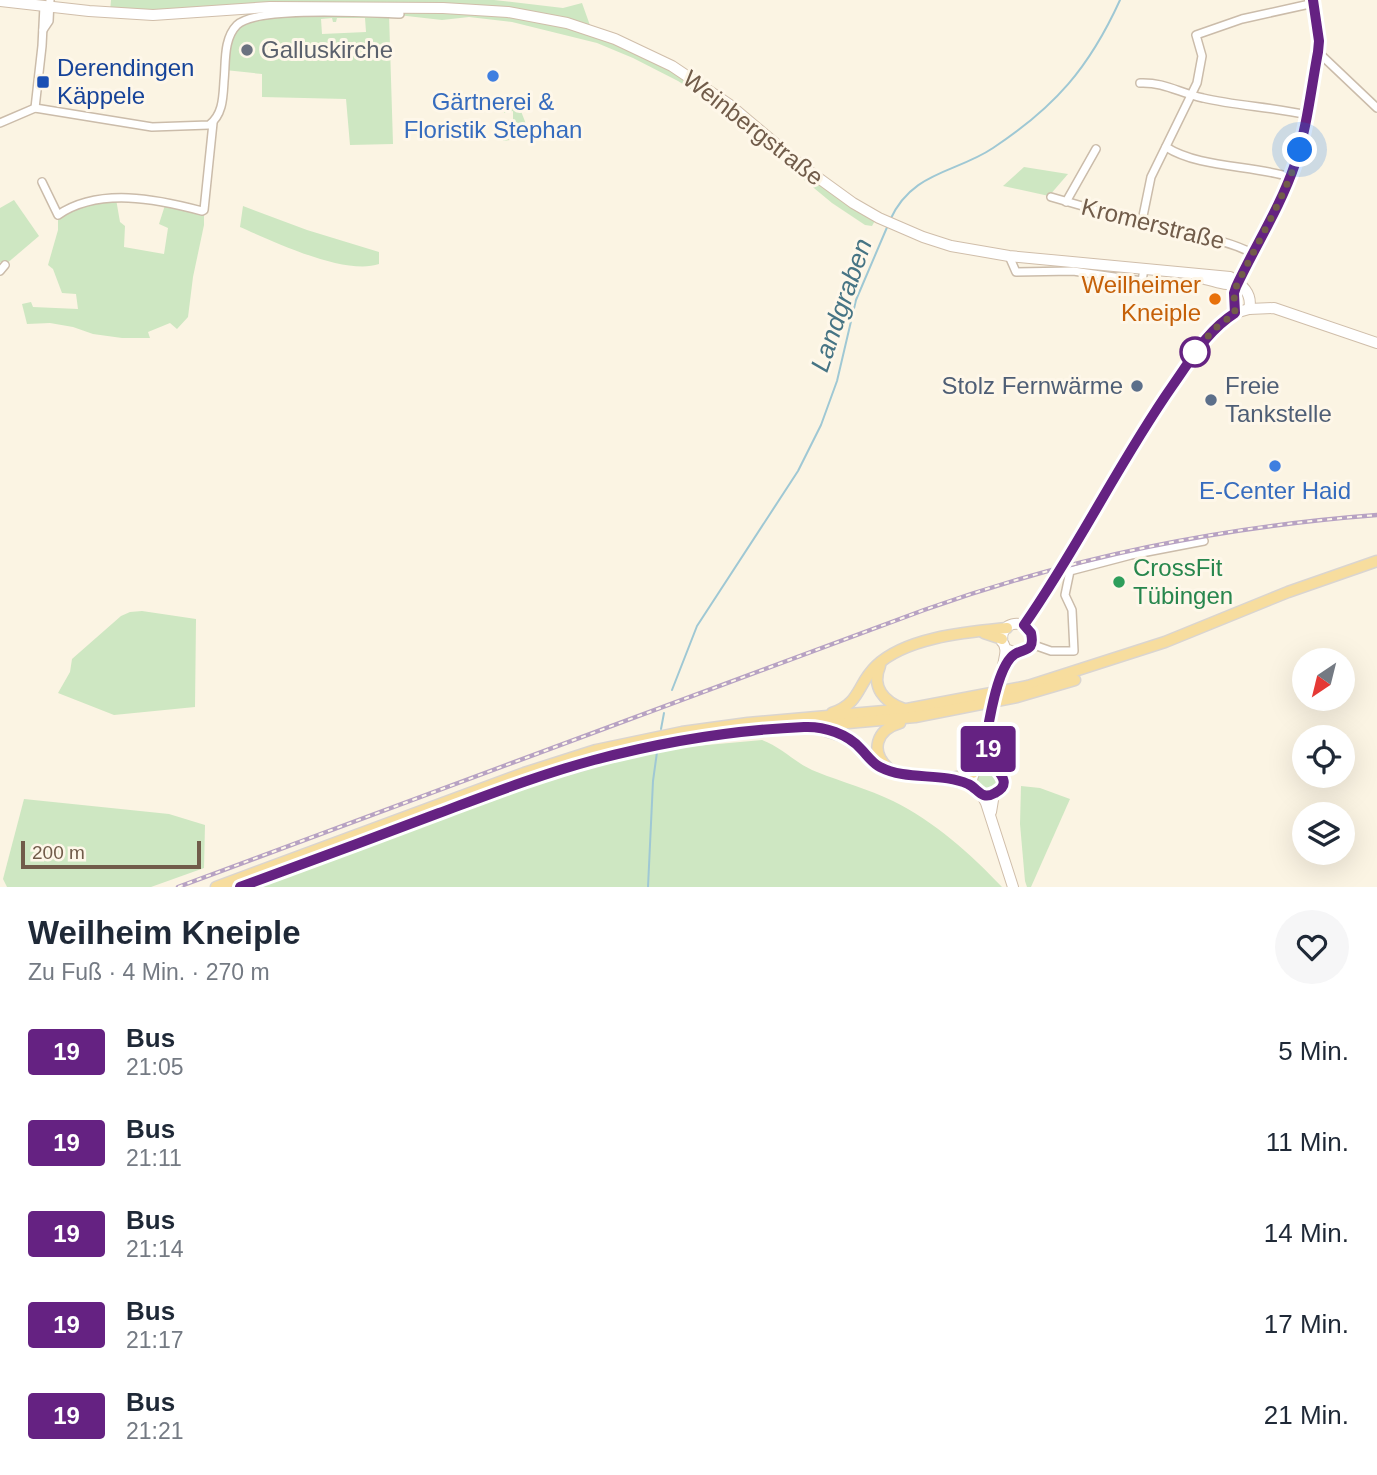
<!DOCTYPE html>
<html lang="de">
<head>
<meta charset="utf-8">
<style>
  body { margin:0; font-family:Arial,sans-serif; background:#f6f6f7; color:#1f2937; height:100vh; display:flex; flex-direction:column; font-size:26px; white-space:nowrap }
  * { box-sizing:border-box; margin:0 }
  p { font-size:23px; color:#747a83 }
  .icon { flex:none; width:38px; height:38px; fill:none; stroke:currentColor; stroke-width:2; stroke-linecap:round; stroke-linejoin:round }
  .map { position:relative; height:887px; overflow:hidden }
  .details { display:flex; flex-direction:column; background:#fff; flex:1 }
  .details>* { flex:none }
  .badge { padding:0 14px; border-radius:5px; font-size:24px; line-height:46px }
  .needle { width:46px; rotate:215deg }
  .buttons { position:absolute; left:1292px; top:648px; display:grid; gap:14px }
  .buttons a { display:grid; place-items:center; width:63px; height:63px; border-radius:50%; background:#fff; box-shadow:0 7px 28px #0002; font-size:35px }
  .scale { position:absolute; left:21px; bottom:18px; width:180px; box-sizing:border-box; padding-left:7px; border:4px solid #715c4a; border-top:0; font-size:19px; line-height:24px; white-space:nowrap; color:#715c4a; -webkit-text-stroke:5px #fef7e9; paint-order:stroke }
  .you { position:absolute; width:35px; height:35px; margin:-18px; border:5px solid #fff; border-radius:50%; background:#1a73e8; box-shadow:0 0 0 10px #1a73e833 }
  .map>.badge { position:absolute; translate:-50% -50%; box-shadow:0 0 0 4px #fff }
  .round { display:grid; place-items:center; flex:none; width:74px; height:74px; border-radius:37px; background:#f6f6f7 }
  .summary { display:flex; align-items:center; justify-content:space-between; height:119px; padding:0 28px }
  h1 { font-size:33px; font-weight:700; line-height:52px }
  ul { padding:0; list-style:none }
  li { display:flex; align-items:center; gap:21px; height:91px; padding:0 28px }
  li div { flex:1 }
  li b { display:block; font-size:26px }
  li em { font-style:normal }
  li .badge { min-width:77px; font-weight:700; text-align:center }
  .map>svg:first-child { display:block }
  .green { fill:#cee7c2; fill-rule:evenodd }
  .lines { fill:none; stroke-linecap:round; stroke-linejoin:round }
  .stream { stroke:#9fc8d4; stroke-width:2 }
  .street-casing { stroke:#cbbcaa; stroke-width:10 }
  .secondary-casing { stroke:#d0beaa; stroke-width:12 }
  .primary-casing { stroke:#dad5d0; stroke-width:13 }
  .street { stroke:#fff; stroke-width:7 }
  .secondary { stroke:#fff; stroke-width:10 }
  .primary { stroke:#f7dd9e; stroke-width:10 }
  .rail-casing { stroke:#b7a2c3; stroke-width:4.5 }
  .rail { stroke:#fef7e9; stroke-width:2; stroke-dasharray:5; stroke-linecap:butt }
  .secondary-bridge-casing { stroke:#d0beaa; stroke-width:12; stroke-linecap:butt }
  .secondary-bridge { stroke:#fff; stroke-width:10 }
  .line-casing { stroke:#fff; stroke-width:16 }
  .line { stroke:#652282; stroke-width:10 }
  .walk { stroke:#715c4a; stroke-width:7; stroke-dasharray:0 12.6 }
  .worship-dot { fill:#6b7280; stroke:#fef7e9; stroke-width:2.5 }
  .shop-dot { fill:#3f7fe0; stroke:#fef7e9; stroke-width:2.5 }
  .transit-dot { fill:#1a4fb4; stroke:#fef7e9; stroke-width:2.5 }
  .food-dot { fill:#e8710a; stroke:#fef7e9; stroke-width:2.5 }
  .stop-dot { fill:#fff; stroke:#652282; stroke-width:3.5 }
  .service-dot { fill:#5c6f8a; stroke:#fef7e9; stroke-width:2.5 }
  .leisure-dot { fill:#2e9e5b; stroke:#fef7e9; stroke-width:2.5 }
  .labels { text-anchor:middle; stroke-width:6; stroke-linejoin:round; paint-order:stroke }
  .worship-label { font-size:24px; fill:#5b616d; stroke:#fef7e9; text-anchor:start }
  .transit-label { font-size:24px; fill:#164399; stroke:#fef7e9; text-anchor:start }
  .shop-label { font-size:24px; fill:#366cbe; stroke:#fef7e9 }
  .street-label { font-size:24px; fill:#715c4a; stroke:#fef7e9 }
  .food-label { font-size:24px; fill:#c56008; stroke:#fef7e9; text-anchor:end }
  .service-label { font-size:24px; fill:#4e5e75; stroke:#fef7e9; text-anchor:end }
  .leisure-label { font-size:24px; fill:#27864d; stroke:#fef7e9; text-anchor:start }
  .water-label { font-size:26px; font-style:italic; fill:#467484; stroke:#fef7e9 }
</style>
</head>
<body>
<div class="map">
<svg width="1377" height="887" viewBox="0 0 1377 887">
  <rect width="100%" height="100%" fill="#fbf4e3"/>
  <g class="green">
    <path d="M111,0H494L563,8L582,3L592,31L672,66L802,166L877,217L872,226L865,225L832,203L709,101L678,81L633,58L597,43L512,22L469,17L442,20L389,14L393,144L350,145L346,99L262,97V74L225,70L228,39L247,18L246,9L110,12ZM332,18L333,22H336L337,18H365L366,32L322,34L321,19Z"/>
    <polygon points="519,106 531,137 503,141 501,123 513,122 513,111 504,113 504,109"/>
    <polygon points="1024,167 1068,174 1049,196 1003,186"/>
    <polygon points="116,199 120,222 125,226 124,247 164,254 168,228 159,224 166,202 204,210 204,225 193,277 188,317 177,329 170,323 148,332 150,338 122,338 93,334 73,327 50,323 27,324 22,304 31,302 33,307 78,309 76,294 62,293 53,269 48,265 58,230 58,215 73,206"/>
    <polygon points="14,200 39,236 5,265 0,262 0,208"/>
    <path d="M243,206L307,230L379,252V264C345,276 272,241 240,227Z"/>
    <polygon points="142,611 196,619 195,707 114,715 58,693 70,672 72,659 121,616 130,612"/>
    <path d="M762,740C782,747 797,765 817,772C842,782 868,789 893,801C935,822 970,853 1002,887H250L542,780L652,750Z"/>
    <circle cx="987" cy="780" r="11"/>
    <polygon points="1021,786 1040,788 1070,799 1031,887 1027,887 1025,881 1020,824"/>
    <polygon points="24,799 169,814 205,825 204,868 151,887 7,887 3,879"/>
  </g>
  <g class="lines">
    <g class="stream">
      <path d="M890,220C912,171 956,173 993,148C1055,107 1089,68 1120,0"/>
      <polyline points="672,690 697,626 798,471 821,425 837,381 856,300 888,225"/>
      <polyline points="661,729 664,713"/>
      <polyline points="648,887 653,781 657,752"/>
    </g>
    <g class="street-casing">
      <g id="street">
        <polyline points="43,30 49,21 50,0"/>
        <polyline points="1318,52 1377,108"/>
        <path d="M1140,83C1165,82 1179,93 1203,98C1237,106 1273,107 1307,115"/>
        <polyline points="35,108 42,46 44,6"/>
        <path d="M0,123L35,108L152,127L209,125C223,115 223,97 224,81C226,63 223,39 237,25C256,6 370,13 400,14"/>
        <path d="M1166,147C1199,168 1251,165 1290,177"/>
        <path d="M42,182L58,215C99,187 157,199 202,211L204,210L213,123"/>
        <path d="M1051,197C1089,208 1128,219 1166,229C1196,236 1225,239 1254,254"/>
        <polyline points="1066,202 1096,149"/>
        <polyline points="1142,221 1151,177 1197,83 1202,56 1196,35 1242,19 1314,3"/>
        <polyline points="1009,256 1016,272 1073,271 1142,281 1144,269"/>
        <polyline points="0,271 5,265"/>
        <polyline points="1238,281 1268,226 1295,163 1303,136 1318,52 1319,41 1313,1"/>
        <polyline points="1031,644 1051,651 1074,651 1072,610 1065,595 1070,571 1131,555 1204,541"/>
      </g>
    </g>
    <g class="secondary-casing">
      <g id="secondary">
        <path d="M0,1L89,11L153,15L270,7L443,8L508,12L567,23L615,39L672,66L730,105L802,166L853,203L879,218L923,237L951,246L1009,256L1230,277C1242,284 1253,294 1249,309"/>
        <path d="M1205,279C1216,281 1229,288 1238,281"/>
        <polyline points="1235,313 1234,293 1238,282"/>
        <polyline points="1075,544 1162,401 1203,341 1222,321 1235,313 1249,309 1274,308 1377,343"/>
        <polyline points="1024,625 1050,585"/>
        <path d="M1003,670C1002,663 1007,654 1005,648C1003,639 1001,646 1002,637C1004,622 1019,621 1028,628L1032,639L1028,649L1018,654L1006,649"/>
        <path d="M989,723C988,735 986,747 982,758C978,769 971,773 972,785L982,795L986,803L1013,887"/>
        <polyline points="987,745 989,758 993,765 1000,770 1003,778 1001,787 994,794 991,812"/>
      </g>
    </g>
    <g class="primary-casing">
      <g id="primary">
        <polyline points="984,633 1002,639"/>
        <path d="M880,666C871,687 884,702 904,709"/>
        <path d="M832,713C861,703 857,684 876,666C906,637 968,632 1007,628"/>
        <polyline points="820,729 851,739 878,766 902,774 945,779 972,785"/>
        <path d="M888,768C870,751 876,730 900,723"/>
        <polyline points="952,778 973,773"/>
        <polyline points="216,887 524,773 596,750 682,732 748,723 907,709 1028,686 1165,642 1288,592 1377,561"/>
        <polyline points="240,887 528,781 633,750 687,740 738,733 915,717 1017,697 1075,680"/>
      </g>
    </g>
    <use href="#street" class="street"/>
    <use href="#secondary" class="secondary"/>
    <use href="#primary" class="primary"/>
    <g class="rail-casing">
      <path id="rail" d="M178,887L924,610C1073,557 1219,527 1377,515"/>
    </g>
    <use href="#rail" class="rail"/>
    <g class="secondary-bridge-casing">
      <g id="secondary-bridge">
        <polyline points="1050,585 1075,544"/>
        <polyline points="989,723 1003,670"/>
      </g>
    </g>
    <use href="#secondary-bridge" class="secondary-bridge"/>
  </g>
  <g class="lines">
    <g class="line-casing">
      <path id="line" d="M240,887C306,863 373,838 439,813C490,794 542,774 594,760C662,742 733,730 804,727C824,726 848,734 861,749C867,755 872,763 880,767C907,781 941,772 968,784C978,788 981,801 995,793C1016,782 993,769 990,759C985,747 987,735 989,722C992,706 1000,663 1015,654C1025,648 1035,652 1031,633L1024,625C1078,548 1119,462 1173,385C1192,358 1207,331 1235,313L1234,293L1236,287C1255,246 1280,208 1295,164C1307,128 1311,89 1318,52L1319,41L1313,0"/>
    </g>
    <use href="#line" class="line"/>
    <path class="walk" d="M1195,352L1194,354L1213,330L1235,313L1234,293L1236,287C1258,241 1284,199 1300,150"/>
  </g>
  <circle class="worship-dot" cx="247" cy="50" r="7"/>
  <g class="shop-dot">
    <circle cx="493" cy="76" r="7"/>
    <circle cx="1275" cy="466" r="7"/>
  </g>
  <rect class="transit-dot" x="36" y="75" width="14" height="14" rx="3.5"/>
  <circle class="food-dot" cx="1215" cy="299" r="7"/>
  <circle class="stop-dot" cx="1195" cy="352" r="14"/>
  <g class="service-dot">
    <circle cx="1137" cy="386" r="7"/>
    <circle cx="1211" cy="400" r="7"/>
  </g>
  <circle class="leisure-dot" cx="1119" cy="582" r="7"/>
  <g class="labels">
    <g class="worship-label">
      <text x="261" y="58">Galluskirche</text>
    </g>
    <g class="transit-label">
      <text x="57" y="76">Derendingen<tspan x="57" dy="28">Käppele</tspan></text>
    </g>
    <g class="shop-label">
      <text x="493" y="110">Gärtnerei &amp;<tspan x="493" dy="28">Floristik Stephan</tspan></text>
      <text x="1275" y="499">E-Center Haid</text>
    </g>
    <g class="street-label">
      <text transform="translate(753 128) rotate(38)" y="8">Weinbergstraße</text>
      <text transform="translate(1153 224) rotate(14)" y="8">Kromerstraße</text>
    </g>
    <g class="food-label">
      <text x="1201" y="293">Weilheimer<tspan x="1201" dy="28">Kneiple</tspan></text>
    </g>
    <g class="service-label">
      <text x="1123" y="394">Stolz Fernwärme</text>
      <text x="1225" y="394" text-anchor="start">Freie<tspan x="1225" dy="28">Tankstelle</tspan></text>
    </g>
    <g class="leisure-label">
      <text x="1133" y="576">CrossFit<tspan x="1133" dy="28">Tübingen</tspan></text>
    </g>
    <g class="water-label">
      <text transform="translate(841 305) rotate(-71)" y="9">Landgraben</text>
    </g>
  </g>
</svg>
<div class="buttons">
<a><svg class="needle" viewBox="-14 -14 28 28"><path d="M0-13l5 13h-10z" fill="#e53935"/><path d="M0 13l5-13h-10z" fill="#747a83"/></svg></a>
<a><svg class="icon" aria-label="locate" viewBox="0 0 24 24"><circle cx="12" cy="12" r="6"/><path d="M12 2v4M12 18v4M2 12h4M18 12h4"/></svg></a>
<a><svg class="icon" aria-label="layers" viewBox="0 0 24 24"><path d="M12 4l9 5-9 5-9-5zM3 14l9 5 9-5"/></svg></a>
</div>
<div class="scale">200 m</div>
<div class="you" style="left:1300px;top:150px"></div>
<b class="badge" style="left:988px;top:749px;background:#652282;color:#fff">19</b>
</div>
<section class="details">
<div class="summary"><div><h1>Weilheim Kneiple</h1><p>Zu Fuß · 4 Min. · 270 m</p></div><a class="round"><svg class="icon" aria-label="heart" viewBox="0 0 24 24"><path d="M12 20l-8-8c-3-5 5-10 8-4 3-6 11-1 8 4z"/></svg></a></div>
<ul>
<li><span class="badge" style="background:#652282;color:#fff">19</span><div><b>Bus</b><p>21:05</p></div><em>5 Min.</em></li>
<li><span class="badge" style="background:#652282;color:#fff">19</span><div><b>Bus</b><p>21:11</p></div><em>11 Min.</em></li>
<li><span class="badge" style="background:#652282;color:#fff">19</span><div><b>Bus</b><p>21:14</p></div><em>14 Min.</em></li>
<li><span class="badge" style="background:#652282;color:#fff">19</span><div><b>Bus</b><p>21:17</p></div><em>17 Min.</em></li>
<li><span class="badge" style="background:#652282;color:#fff">19</span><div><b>Bus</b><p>21:21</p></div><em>21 Min.</em></li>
</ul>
</section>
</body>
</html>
